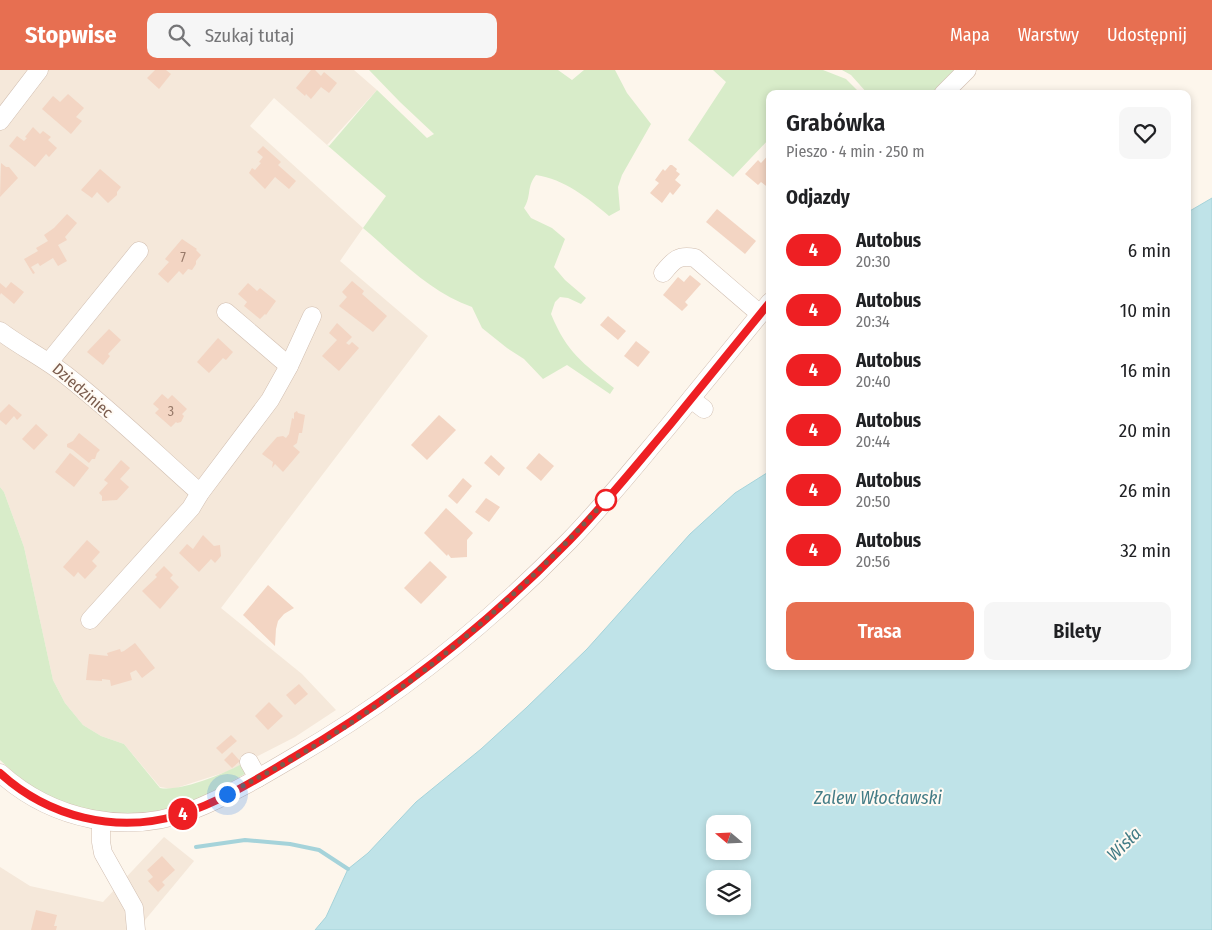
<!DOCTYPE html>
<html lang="pl">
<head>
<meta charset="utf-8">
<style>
  body { margin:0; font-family:"Fira Sans Condensed",sans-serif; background:#f6f6f6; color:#202124; height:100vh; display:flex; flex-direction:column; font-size:19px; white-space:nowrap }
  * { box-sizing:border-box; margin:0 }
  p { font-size:16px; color:#757577 }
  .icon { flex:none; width:28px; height:28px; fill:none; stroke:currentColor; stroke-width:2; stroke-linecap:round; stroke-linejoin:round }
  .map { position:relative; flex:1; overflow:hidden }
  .details { position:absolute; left:766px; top:20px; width:425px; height:580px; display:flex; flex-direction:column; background:#fff; border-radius:10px; box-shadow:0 2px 8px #0003 }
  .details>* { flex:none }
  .badge { padding:0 10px; border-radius:16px; font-size:18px; line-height:32px }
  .needle { width:32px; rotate:289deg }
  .fabs { position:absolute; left:706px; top:745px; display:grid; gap:10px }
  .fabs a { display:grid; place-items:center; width:45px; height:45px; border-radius:10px; background:#fff; box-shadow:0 2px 8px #0003; font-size:25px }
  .you { position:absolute; width:25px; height:25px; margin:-12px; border:4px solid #fff; border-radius:50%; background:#1a73e8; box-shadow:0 0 0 8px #1a73e833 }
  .map>.badge { position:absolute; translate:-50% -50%; box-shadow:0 0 0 2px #fff }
  h2 { padding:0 20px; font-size:19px; line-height:45px }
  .round { display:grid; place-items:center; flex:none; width:52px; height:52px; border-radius:10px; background:#f6f6f6 }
  .head { display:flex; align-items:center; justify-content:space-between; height:85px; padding:0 20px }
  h1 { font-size:24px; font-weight:600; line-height:38px }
  .primary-button { display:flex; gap:10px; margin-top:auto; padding:10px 20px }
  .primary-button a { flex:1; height:58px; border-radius:10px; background:#e76f51; color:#fff; font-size:20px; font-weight:600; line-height:58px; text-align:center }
  .primary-button a+a { background:#f6f6f6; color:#202124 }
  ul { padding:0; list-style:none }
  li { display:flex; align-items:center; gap:15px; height:60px; padding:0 20px }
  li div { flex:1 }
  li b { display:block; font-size:19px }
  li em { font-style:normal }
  li .badge { min-width:55px; font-weight:700; text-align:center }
  header { display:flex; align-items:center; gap:30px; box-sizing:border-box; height:70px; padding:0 25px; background:#e76f51; color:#fff }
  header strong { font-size:24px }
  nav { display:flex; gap:28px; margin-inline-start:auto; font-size:18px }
  .search { width:350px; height:45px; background:#f6f6f6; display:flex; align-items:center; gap:12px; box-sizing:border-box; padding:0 18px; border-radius:10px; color:#757577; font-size:19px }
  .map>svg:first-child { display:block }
  .residential { fill:#f5e8da }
  .green { fill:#d8ecc9 }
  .water { fill:#bfe3e8; stroke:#a5d3da; fill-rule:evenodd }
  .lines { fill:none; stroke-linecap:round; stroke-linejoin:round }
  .stream { stroke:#a5d3da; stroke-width:4 }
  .building { fill:#f3d5c3 }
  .minor-casing { stroke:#d1beb0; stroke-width:19 }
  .minor { stroke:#fff; stroke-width:18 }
  .line-casing { stroke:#fff; stroke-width:11 }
  .line { stroke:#ee1f23; stroke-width:8 }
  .walk { stroke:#7a5c4d; stroke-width:5; stroke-dasharray:0 9 }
  .stop-dot { fill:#fff; stroke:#ee1f23; stroke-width:2.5 }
  .labels { text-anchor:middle; stroke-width:4; stroke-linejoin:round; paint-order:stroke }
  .number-label { font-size:14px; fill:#987a6a }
  .street-label { font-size:16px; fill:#7a5c4d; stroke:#fffaf3 }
  .water-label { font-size:18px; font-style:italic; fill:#437c86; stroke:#fffaf3 }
</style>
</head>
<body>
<header>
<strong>Stopwise</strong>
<div class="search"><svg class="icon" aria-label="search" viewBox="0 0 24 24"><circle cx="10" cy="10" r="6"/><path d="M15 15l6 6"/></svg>Szukaj tutaj</div>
<nav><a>Mapa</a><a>Warstwy</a><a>Udostępnij</a></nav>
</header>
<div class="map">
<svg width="1212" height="860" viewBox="0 0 1212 860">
  <rect width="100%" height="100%" fill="#fdf6ec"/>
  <g class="residential">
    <polygon points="0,0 354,0 377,20 327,75 274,28 250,56 363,158 340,191 428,266 221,538 302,604 336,640 295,667 229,701 173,719 160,717 124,674 101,666 83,655 65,633 53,610 24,477 4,422 0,417"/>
    <polygon points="164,767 194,791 140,856 125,860 0,860 0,797 30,816 103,832"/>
  </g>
  <g class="green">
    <path d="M369,0H558L572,10L584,0H615L627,23L651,54L622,105L618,117L620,140L609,146C588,128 564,109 536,105C526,118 532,125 524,138L531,148L552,158L565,169L554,197L565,210L586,228L581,234L568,228L560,227L555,232L551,244C567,283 583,293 614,318L610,324L567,295L543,309L524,289L507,278L482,258L472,237C429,222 397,187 363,158L386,126L327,75L329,76L377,20L427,68L434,64L400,32Z"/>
    <polygon points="713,0 823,0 846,9 861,24 770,24 770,68 733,107 688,70 726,12"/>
    <polygon points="842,0 956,0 932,24 868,24 851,5"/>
    <path d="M0,417L4,422L24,477L53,610L65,633L83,655L101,666L124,674L160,718C180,722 227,703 245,692L250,701C229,713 207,726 184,734C135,750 76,745 32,717C20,709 10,699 0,690Z"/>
  </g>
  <path class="water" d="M1212,128V860H315L326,847L348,799L368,783L416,732L481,679L526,638L587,579L690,464L735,423L770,401V596H1188V142ZM715,754H742V781H715ZM715,809H742V836H715Z"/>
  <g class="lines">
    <polyline class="stream" points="196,777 245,770 290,774 319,780 348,799"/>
  </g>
  <g class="building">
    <polygon points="155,0 166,0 171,4 159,19 147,8"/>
    <polygon points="311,0 315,0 321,6 324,2 337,13 329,23 321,17 311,29 306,24 305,26 296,18"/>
    <polygon points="68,24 84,38 76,47 82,51 71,64 42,39 53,26 60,32"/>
    <polygon points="33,57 40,64 43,61 51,67 48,70 57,78 49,87 46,84 35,97 9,76 17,66 24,71 27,68 25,67"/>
    <polygon points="263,76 281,92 278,95 296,111 289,119 275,107 265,119 249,103 252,98 255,100 261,93 259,92 263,87 257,82"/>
    <polygon points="770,83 770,119 761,112 758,115 745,104 758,90 761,93"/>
    <polygon points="1,93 6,97 9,97 18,108 0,127"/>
    <polygon points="670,95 672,95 677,99 676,101 680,104 675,110 681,115 673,125 670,122 662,133 650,123 659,113 655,110 663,99 665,101"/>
    <polygon points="100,99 121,117 117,122 117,125 108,133 97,122 92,128 81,120"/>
    <polygon points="717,139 756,171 745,184 706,152"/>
    <polygon points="67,144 77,153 65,167 67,170 58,175 67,191 58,196 53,188 40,196 38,193 31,197 35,203 33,204 24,189 38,181 36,178 48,171 44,165 54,158"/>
    <polygon points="182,169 197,179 196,180 201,185 196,191 196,194 192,200 188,199 183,205 179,201 168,213 158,204 169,192 165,189"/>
    <polygon points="690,205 701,214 685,232 688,235 682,241 663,225 678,207 684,212"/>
    <polygon points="352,211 364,221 362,224 387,246 373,262 339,236 347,227 342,222"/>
    <polygon points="11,212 24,222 14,234 1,223 0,225 0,213 6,218"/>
    <polygon points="248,213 257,221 260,218 276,231 266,245 265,244 260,249 244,236 247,232 238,224"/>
    <polygon points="608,246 626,261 618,270 600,255"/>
    <polygon points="337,253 352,267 346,273 349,275 352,272 359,278 339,301 322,286 337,270 329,263"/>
    <polygon points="109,259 121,270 108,284 110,286 103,295 87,282"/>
    <polygon points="218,268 233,282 226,290 223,288 209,303 197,292"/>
    <polygon points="636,271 650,282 638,297 624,286"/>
    <polygon points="162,324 168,329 172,325 187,339 182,344 184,346 181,352 177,353 176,352 171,357 155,343 159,339 153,334"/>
    <polygon points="9,334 22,345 17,350 14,346 6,355 0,350 0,343"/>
    <polygon points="297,341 298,343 305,345 302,363 299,363 297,373 293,376 300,382 283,402 275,394 272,398 273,392 262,384 277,367 283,366 286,368 289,364 292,348 294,349 294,343"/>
    <polygon points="439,345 456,360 427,390 411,375"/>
    <polygon points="36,354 48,365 34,380 22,369"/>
    <polygon points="79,363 100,380 97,383 95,389 92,389 89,393 73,380 67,377 67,374 73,371"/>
    <polygon points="70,383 89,398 74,417 55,402"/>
    <polygon points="539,383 554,396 541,411 526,398"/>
    <polygon points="491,385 505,398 499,406 484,393"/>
    <polygon points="121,390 130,398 120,409 129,417 117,430 102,431 102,426 99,423 108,413 104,410"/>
    <polygon points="463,408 472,416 457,434 448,426"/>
    <polygon points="486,428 500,437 489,452 475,442"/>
    <polygon points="446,438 473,463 467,470 467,487 451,488 448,484 447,486 424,463"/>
    <polygon points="203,465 214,476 220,475 221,486 215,493 211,489 199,502 179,483 187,474 193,479"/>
    <polygon points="87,470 100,482 92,491 97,496 85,509 78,502 74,507 63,497"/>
    <polygon points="430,491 447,507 421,534 404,518"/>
    <polygon points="164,496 173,505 170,508 179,517 160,539 142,521 157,507 155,505"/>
    <polygon points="268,515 294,538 284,544 278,551 276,559 275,576 243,545"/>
    <polygon points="135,573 155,598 142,608 136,600 130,603 132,610 111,616 110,610 102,609 102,611 86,610 89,584 108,586 107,583 120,579 121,582 124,581"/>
    <polygon points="299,614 308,624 295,635 286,625"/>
    <polygon points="269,632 283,646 268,660 255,646"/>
    <polygon points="231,665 237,671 222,684 216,678"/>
    <polygon points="232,682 240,691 232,698 224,690"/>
    <polygon points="162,786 175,800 162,812 165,815 158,822 148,811 153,807 147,800"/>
    <polygon points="36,840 57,845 54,856 57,856 56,860 31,860"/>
  </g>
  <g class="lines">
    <g class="minor-casing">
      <g id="minor">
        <polyline points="943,24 967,0"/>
        <polyline points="0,51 39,0"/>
        <path d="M663,203C673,191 678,184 695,188L760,244"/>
        <polyline points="226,242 289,296"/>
        <path d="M0,261C21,277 46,289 67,306C113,342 156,384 200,423"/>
        <polyline points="49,292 139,181"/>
        <polyline points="691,329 704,339"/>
        <polyline points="90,550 191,438 200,423 270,330 289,296 312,246"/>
        <polyline points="249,692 258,708"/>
        <path d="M0,703C52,750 127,766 193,740C228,726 262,706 294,687C396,628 487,555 569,471C604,435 635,396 667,358C701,316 736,274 770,232"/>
        <polyline points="101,751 101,772 103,783 134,838 136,860"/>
      </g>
    </g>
    <use href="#minor" class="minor"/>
  </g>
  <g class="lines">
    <g class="line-casing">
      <path id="line" d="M0,703C48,747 116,764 179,745C219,733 259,708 294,687C396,627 487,555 569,471C605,434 637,394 670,355C703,314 737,273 770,232"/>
    </g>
    <use href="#line" class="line"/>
    <path class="walk" d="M227,724C270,702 312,679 352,652C446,590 531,513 606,430"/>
  </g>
  <circle class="stop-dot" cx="606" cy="430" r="10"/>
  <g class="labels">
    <g class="number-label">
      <text x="183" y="192">7</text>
      <text x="171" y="346">3</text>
    </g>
    <g class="street-label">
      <text transform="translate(83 320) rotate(41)" y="6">Dziedziniec</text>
    </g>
    <g class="water-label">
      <text x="878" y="734">Zalew Włocławski</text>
      <text transform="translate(1124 774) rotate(-44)" y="6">Wisła</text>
    </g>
  </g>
</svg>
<div class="fabs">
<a><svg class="needle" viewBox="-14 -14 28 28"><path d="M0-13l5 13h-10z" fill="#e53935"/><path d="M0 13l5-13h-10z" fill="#757577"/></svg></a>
<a><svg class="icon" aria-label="layers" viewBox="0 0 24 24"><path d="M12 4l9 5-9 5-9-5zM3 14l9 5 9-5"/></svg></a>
</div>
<div class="you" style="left:227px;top:724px"></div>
<b class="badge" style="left:183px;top:744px;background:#ee1f23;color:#fff">4</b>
<section class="details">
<div class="head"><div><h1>Grabówka</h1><p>Pieszo · 4 min · 250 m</p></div><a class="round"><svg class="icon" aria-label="heart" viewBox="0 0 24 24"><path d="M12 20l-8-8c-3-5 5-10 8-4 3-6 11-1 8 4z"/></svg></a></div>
<h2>Odjazdy</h2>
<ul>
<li><span class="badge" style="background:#ee1f23;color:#fff">4</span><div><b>Autobus</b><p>20:30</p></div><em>6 min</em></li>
<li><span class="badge" style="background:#ee1f23;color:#fff">4</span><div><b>Autobus</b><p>20:34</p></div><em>10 min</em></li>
<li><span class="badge" style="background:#ee1f23;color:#fff">4</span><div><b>Autobus</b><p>20:40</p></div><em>16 min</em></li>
<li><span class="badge" style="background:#ee1f23;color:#fff">4</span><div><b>Autobus</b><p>20:44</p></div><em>20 min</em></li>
<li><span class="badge" style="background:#ee1f23;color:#fff">4</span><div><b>Autobus</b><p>20:50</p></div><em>26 min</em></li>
<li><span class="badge" style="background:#ee1f23;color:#fff">4</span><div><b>Autobus</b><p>20:56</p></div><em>32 min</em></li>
</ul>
<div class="primary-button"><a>Trasa</a><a>Bilety</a></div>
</section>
</div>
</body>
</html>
